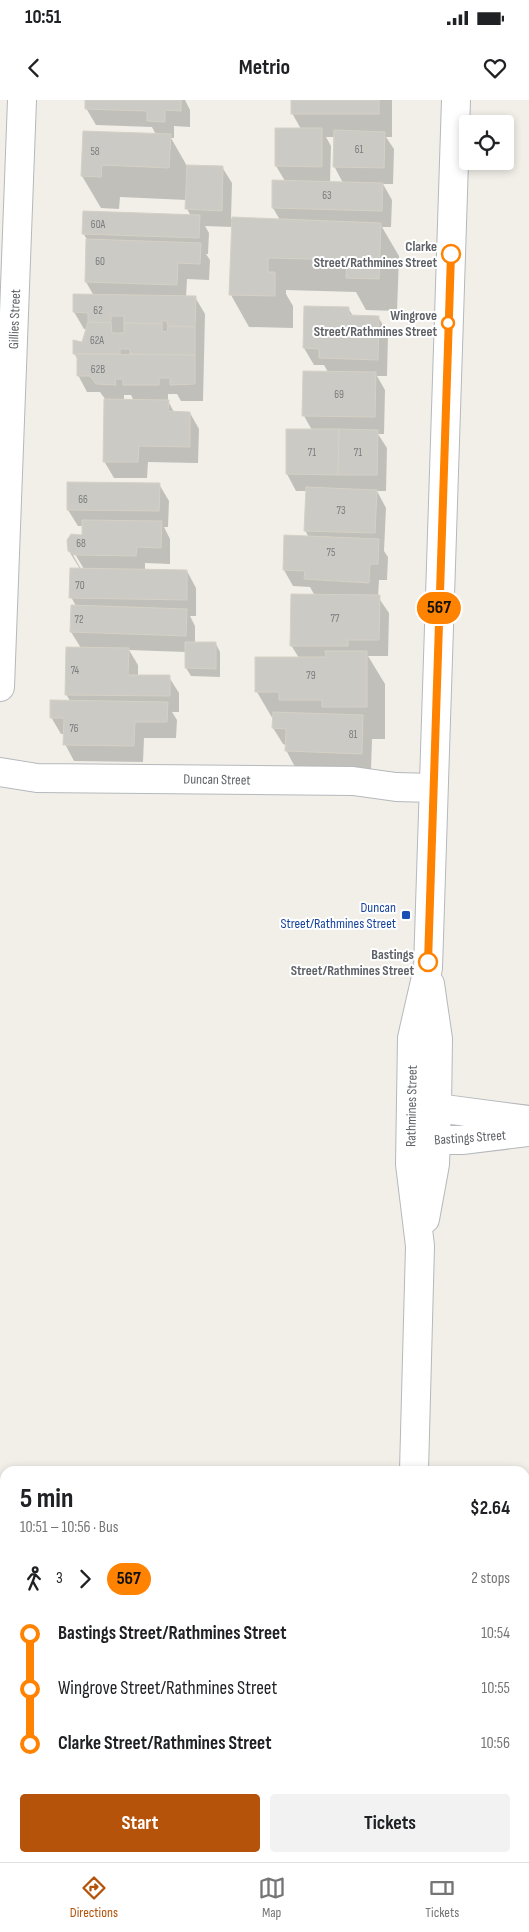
<!DOCTYPE html>
<html lang="en">
<head>
<meta charset="utf-8">
<style>
  body { margin:0; font-family:"Sofia Sans Condensed",sans-serif; background:#f2f2f2; color:#202124; height:100vh; display:flex; flex-direction:column; font-size:19px; white-space:nowrap }
  * { box-sizing:border-box; margin:0 }
  p { font-size:16px; color:#757577 }
  .icon { flex:none; width:28px; height:28px; fill:none; stroke:currentColor; stroke-width:2; stroke-linecap:round; stroke-linejoin:round }
  .map { position:relative; flex:1; overflow:hidden }
  .sheet { position:absolute; left:0px; top:1366px; width:530px; height:396px; display:flex; flex-direction:column; background:#fff; border-radius:15px 15px 0 0; box-shadow:0 2px 8px #0003 }
  .sheet>* { flex:none }
  .badge { padding:0 10px; border-radius:16px; font-size:18px; line-height:32px }
  .tools { position:absolute; left:459px; top:15px; display:grid; gap:10px }
  .tools a { display:grid; place-items:center; width:55px; height:55px; border-radius:5px; background:#fff; box-shadow:0 2px 8px #0003; font-size:25px }
  .map>.badge { position:absolute; translate:-50% -50%; box-shadow:0 0 0 2px #fff }
  .legs { display:flex; align-items:center; gap:8px; height:55px; padding:0 20px; font-size:16px }
  .legs p { margin-inline-start:auto }
  .headline { display:flex; align-items:center; justify-content:space-between; height:85px; padding:0 20px }
  h1 { font-size:28px; font-weight:700; line-height:38px }
  .action { display:flex; gap:10px; margin-top:auto; padding:10px 20px }
  .action a { flex:1; height:58px; border-radius:5px; background:#b45309; color:#fff; font-size:20px; font-weight:700; line-height:58px; text-align:center }
  .action a+a { background:#f2f2f2; color:#202124 }
  ul { padding:0 20px; list-style:none }
  li { display:flex; align-items:center; gap:18px; height:55px; font-size:19px }
  li i { display:grid; place-items:center; width:8px; height:100%; margin:0 6px; background:currentColor }
  li i::after { content:''; width:12px; height:12px; margin:-6px; border:4px solid; border-radius:50%; background:#fff }
  li p { margin-inline-start:auto }
  li:first-child i { background:linear-gradient(#0000 50%,currentColor 0) }
  li:last-child i { background:linear-gradient(currentColor 50%,#0000 0) }
  .status { display:flex; justify-content:space-between; align-items:center; height:35px; padding:0 25px; background:#fff; direction:ltr }
  .status svg { height:14px; fill:currentColor }
  header { display:flex; justify-content:space-between; align-items:center; height:65px; padding:0 20px; background:#fff; font-size:22px; font-weight:700 }
  .tab-bar { display:flex; justify-content:space-around; align-items:center; height:70px; border-top:1px solid #e0e0e0; background:#fff; font-size:14px; color:#757577 }
  .tab-bar a { display:grid; justify-items:center; gap:2px }
  .tab-bar .current { color:#b45309 }
  .map>svg:first-child { display:block }
  .shadow { fill:#0003; fill-rule:evenodd }
  .building { fill:#cccac5; stroke:#d6d1c6 }
  .lines { fill:none; stroke-linecap:round; stroke-linejoin:round }
  .street-casing { stroke:#b5b8bc; stroke-width:30 }
  .street { stroke:#fff; stroke-width:28 }
  .line-1-casing { stroke:#fff; stroke-width:11 }
  .line-1 { stroke:#ff8200; stroke-width:8 }
  .stop-1-dot { fill:#fff; stroke:#ff8200; stroke-width:2.5 }
  .transit-dot { fill:#1a4fb4; stroke:#fff; stroke-width:2 }
  .labels { text-anchor:middle; stroke-width:4; stroke-linejoin:round; paint-order:stroke }
  .number-label { font-size:11px; fill:#7a7d7f }
  .stop-label { font-size:14px; font-weight:bold; fill:#5f6368; stroke:#fff; text-anchor:end }
  .street-label { font-size:14px; fill:#5f6368; stroke:#fff }
  .transit-label { font-size:14px; fill:#164399; stroke:#fff; text-anchor:end }
</style>
</head>
<body>
<div class="status"><b>10:51</b><svg viewBox="0 0 49 12"><path d="M0 12V9h3v3zM5 12V6h3v6zM10 12V3h3v9zM15 12V0h3v12zM26 1h20v11H26zM47 4h2v5h-2z"/></svg></div>
<header><svg class="icon" aria-label="back" viewBox="0 0 24 24"><path d="M15 5l-7 7 7 7"/></svg>Metrio<svg class="icon" aria-label="heart" viewBox="0 0 24 24"><path d="M12 20l-8-8c-3-5 5-10 8-4 3-6 11-1 8 4z"/></svg></header>
<div class="map">
<svg width="529" height="1762" viewBox="0 0 529 1762">
  <rect width="100%" height="100%" fill="#f1efe8"/>
  <g class="shadow">
    <path d="M87,0H185L190,10V27L174,26V38H171L187,66L222,67L232,83L231,119L280,120L273,108L285,81L276,66L301,29L292,13V0H392V37H386L394,49L393,84H383L392,100L391,127H382L399,156L397,211L366,210L356,192L286,190V194L293,206V228L249,227L231,195L233,127L205,126L209,133L208,154H206L210,160L209,180L187,179L186,197H195L205,214L203,301H181L177,294H168V301L174,312L190,313L199,329L198,363L148,362L147,378H114L104,361L105,299L100,292H87L78,275V260L74,253L82,244L87,229H84L74,212L94,196L86,182L88,141L83,133L191,116L187,109V100L120,97L119,109L101,108L82,76L156,35L152,27L96,25L86,8ZM326,37H335L334,66L343,83H330L331,46ZM124,295H131L134,301H124Z"/>
    <polygon points="348,208 353,216 378,217 388,233 387,276 377,276 385,290 384,334 378,334 387,348 386,391 377,391 386,408 384,451 388,457 387,480 379,480 378,497 389,513 388,556 368,556 385,584 385,639 372,639 371,670 295,667 286,650 286,645 283,644 273,628 274,621 257,592 299,558 291,545 315,496 310,487 293,486 284,470 309,438 305,430 307,391 296,391 287,374 287,330 312,330 304,316 328,272 324,265 314,265 304,248"/>
    <path d="M159,384L169,401L168,427H164L170,439V464L145,463V471H187L196,488V516H190L195,526V543L216,544L220,552V577L191,576L186,568V552L129,550L138,565V576L169,577L179,593V612H172L177,620L176,638H144L143,662L74,661L65,644V634H61L51,617L70,601L66,594L81,548L71,532L76,506L71,497L80,469L69,451L84,436V426H78L68,410ZM75,454L84,469H81L73,455Z"/>
  </g>
  <g class="building">
    <polygon points="85,0 181,0 181,11 165,10 165,22 147,21 147,11 85,9"/>
    <rect x="291" y="0" width="88" height="14"/>
    <polygon points="275,28 322,28 322,67 275,66"/>
    <polygon points="334,30 385,32 384,68 333,67"/>
    <polygon points="83,31 171,34 169,68 102,65 101,77 81,76"/>
    <polygon points="187,65 223,66 222,111 185,109"/>
    <polygon points="272,80 383,83 382,111 272,108"/>
    <polygon points="83,111 200,115 199,138 82,134"/>
    <polygon points="232,117 381,123 379,179 346,178 347,160 268,158 268,172 275,172 275,196 229,195"/>
    <polygon points="86,139 201,143 200,164 178,163 177,185 85,182"/>
    <polygon points="73,194 196,196 195,227 168,226 167,221 162,221 162,224 124,223 124,216 111,216 111,223 88,222 88,213 73,212"/>
    <polygon points="304,206 349,207 349,215 379,216 378,260 319,258 319,249 303,248"/>
    <polygon points="88,222 111,223 112,233 124,233 124,223 162,224 162,231 167,232 168,226 195,227 195,255 130,254 130,249 120,249 120,254 73,254 73,240 82,242"/>
    <polygon points="77,254 195,255 195,284 170,285 170,278 159,278 159,285 123,285 123,279 115,279 116,285 96,284 90,276 77,276"/>
    <polygon points="303,271 376,272 375,317 302,316"/>
    <polygon points="104,299 169,300 168,311 190,312 190,347 139,346 138,362 103,362"/>
    <polygon points="286,329 339,329 338,375 286,374"/>
    <polygon points="339,329 378,330 377,375 338,375"/>
    <polygon points="67,382 160,383 159,411 67,410"/>
    <polygon points="306,387 377,390 375,433 304,431"/>
    <polygon points="82,420 162,421 161,448 137,447 136,456 75,455 68,451 67,440 71,434 82,435"/>
    <polygon points="284,435 379,439 378,464 370,464 369,483 304,479 305,471 283,470"/>
    <polygon points="70,468 187,470 187,500 69,498"/>
    <polygon points="291,494 380,495 379,540 348,540 348,546 290,546"/>
    <polygon points="71,505 187,509 186,536 70,532"/>
    <polygon points="185,542 216,542 216,569 185,568"/>
    <polygon points="66,547 129,548 128,575 170,575 170,596 65,595"/>
    <polygon points="325,551 367,551 367,607 322,607 322,600 279,600 279,592 255,592 255,557 326,557"/>
    <polygon points="50,600 168,602 167,622 135,622 134,646 63,645 64,618 50,618"/>
    <polygon points="273,612 363,615 362,654 285,651 286,629 272,628"/>
  </g>
  <g class="lines">
    <g class="street-casing">
      <g id="street">
        <polyline points="0,587 22,0"/>
        <polyline points="0,672 37,678 353,681 396,687 433,688"/>
        <polyline points="419,1008 437,1008 529,1020"/>
        <polyline points="418,1040 462,1040 529,1032"/>
        <polyline points="425,1119 435,1064 437,1008 438,939 430,884"/>
        <polyline points="414,1371 420,1146 410,1064 412,938 428,868 456,0"/>
        <polyline points="403,1762 403,1758"/>
      </g>
    </g>
    <use href="#street" class="street"/>
  </g>
  <g class="lines">
    <g class="line-1-casing">
      <polyline id="line-1" points="428,862 451,154"/>
    </g>
    <use href="#line-1" class="line-1"/>
  </g>
  <g class="stop-1-dot">
    <circle cx="451" cy="154" r="9"/>
    <circle cx="448" cy="223" r="6"/>
    <circle cx="428" cy="862" r="9"/>
  </g>
  <rect class="transit-dot" x="401" y="810" width="10" height="10" rx="2.5"/>
  <g class="labels">
    <g class="number-label">
      <text x="359" y="53">61</text>
      <text x="95" y="55">58</text>
      <text x="327" y="99">63</text>
      <text x="98" y="128">60A</text>
      <text x="100" y="165">60</text>
      <text x="98" y="214">62</text>
      <text x="97" y="244">62A</text>
      <text x="98" y="273">62B</text>
      <text x="339" y="298">69</text>
      <text x="312" y="356">71</text>
      <text x="358" y="356">71</text>
      <text x="83" y="403">66</text>
      <text x="341" y="414">73</text>
      <text x="81" y="447">68</text>
      <text x="331" y="456">75</text>
      <text x="80" y="489">70</text>
      <text x="335" y="522">77</text>
      <text x="79" y="523">72</text>
      <text x="75" y="574">74</text>
      <text x="311" y="579">79</text>
      <text x="74" y="632">76</text>
      <text x="353" y="638">81</text>
    </g>
    <g class="stop-label">
      <text x="437" y="151">Clarke<tspan x="437" dy="16">Street/Rathmines Street</tspan></text>
      <text x="437" y="220">Wingrove<tspan x="437" dy="16">Street/Rathmines Street</tspan></text>
      <text x="414" y="859">Bastings<tspan x="414" dy="16">Street/Rathmines Street</tspan></text>
    </g>
    <g class="street-label">
      <text transform="translate(14 219) rotate(-88)" y="5">Gillies Street</text>
      <text transform="translate(217 679) rotate(1)" y="5">Duncan Street</text>
      <text transform="translate(411 1006) rotate(-89)" y="5">Rathmines Street</text>
      <text transform="translate(470 1037) rotate(-4)" y="5">Bastings Street</text>
    </g>
    <g class="transit-label">
      <text x="396" y="812">Duncan<tspan x="396" dy="16">Street/Rathmines Street</tspan></text>
    </g>
  </g>
</svg>
<div class="tools">
<a><svg class="icon" aria-label="locate" viewBox="0 0 24 24"><circle cx="12" cy="12" r="6"/><path d="M12 2v4M12 18v4M2 12h4M18 12h4"/></svg></a>
</div>
<b class="badge" style="left:439px;top:508px;background:#ff8200;color:#111">567</b>
<section class="sheet">
<div class="headline"><div><h1>5 min</h1><p>10:51 – 10:56 · Bus</p></div><b>$2.64</b></div>
<div class="legs"><svg class="icon" aria-label="walk" viewBox="0 0 24 24"><circle cx="13" cy="4" r="2"/><path d="M13 8l-2 6 4 7M11 14l-3 7M7 12l3-4h3l4 4"/></svg>3<svg class="icon" aria-label="forward" viewBox="0 0 24 24"><path d="M9 5l7 7-7 7"/></svg><b class="badge" style="background:#ff8200;color:#111">567</b><p>2 stops</p></div>
<ul>
<li><i style="color:#ff8200"></i><b>Bastings Street/Rathmines Street</b><p>10:54</p></li>
<li><i style="color:#ff8200"></i><span>Wingrove Street/Rathmines Street</span><p>10:55</p></li>
<li><i style="color:#ff8200"></i><b>Clarke Street/Rathmines Street</b><p>10:56</p></li>
</ul>
<div class="action"><a>Start</a><a>Tickets</a></div>
</section>
</div>
<nav class="tab-bar">
<a class="current"><svg class="icon" aria-label="directions" viewBox="0 0 24 24"><path d="M12 3l9 9-9 9-9-9zM9 14v-3h6M13 9l2 2-2 2"/></svg>Directions</a>
<a><svg class="icon" aria-label="map" viewBox="0 0 24 24"><path d="M3 6l6-2 6 2 6-2v14l-6 2-6-2-6 2zM9 4v14M15 6v14"/></svg>Map</a>
<a><svg class="icon" aria-label="tickets" viewBox="0 0 24 24"><path d="M3 7h18v10H3zM15 7v10"/></svg>Tickets</a>
</nav>
</body>
</html>
